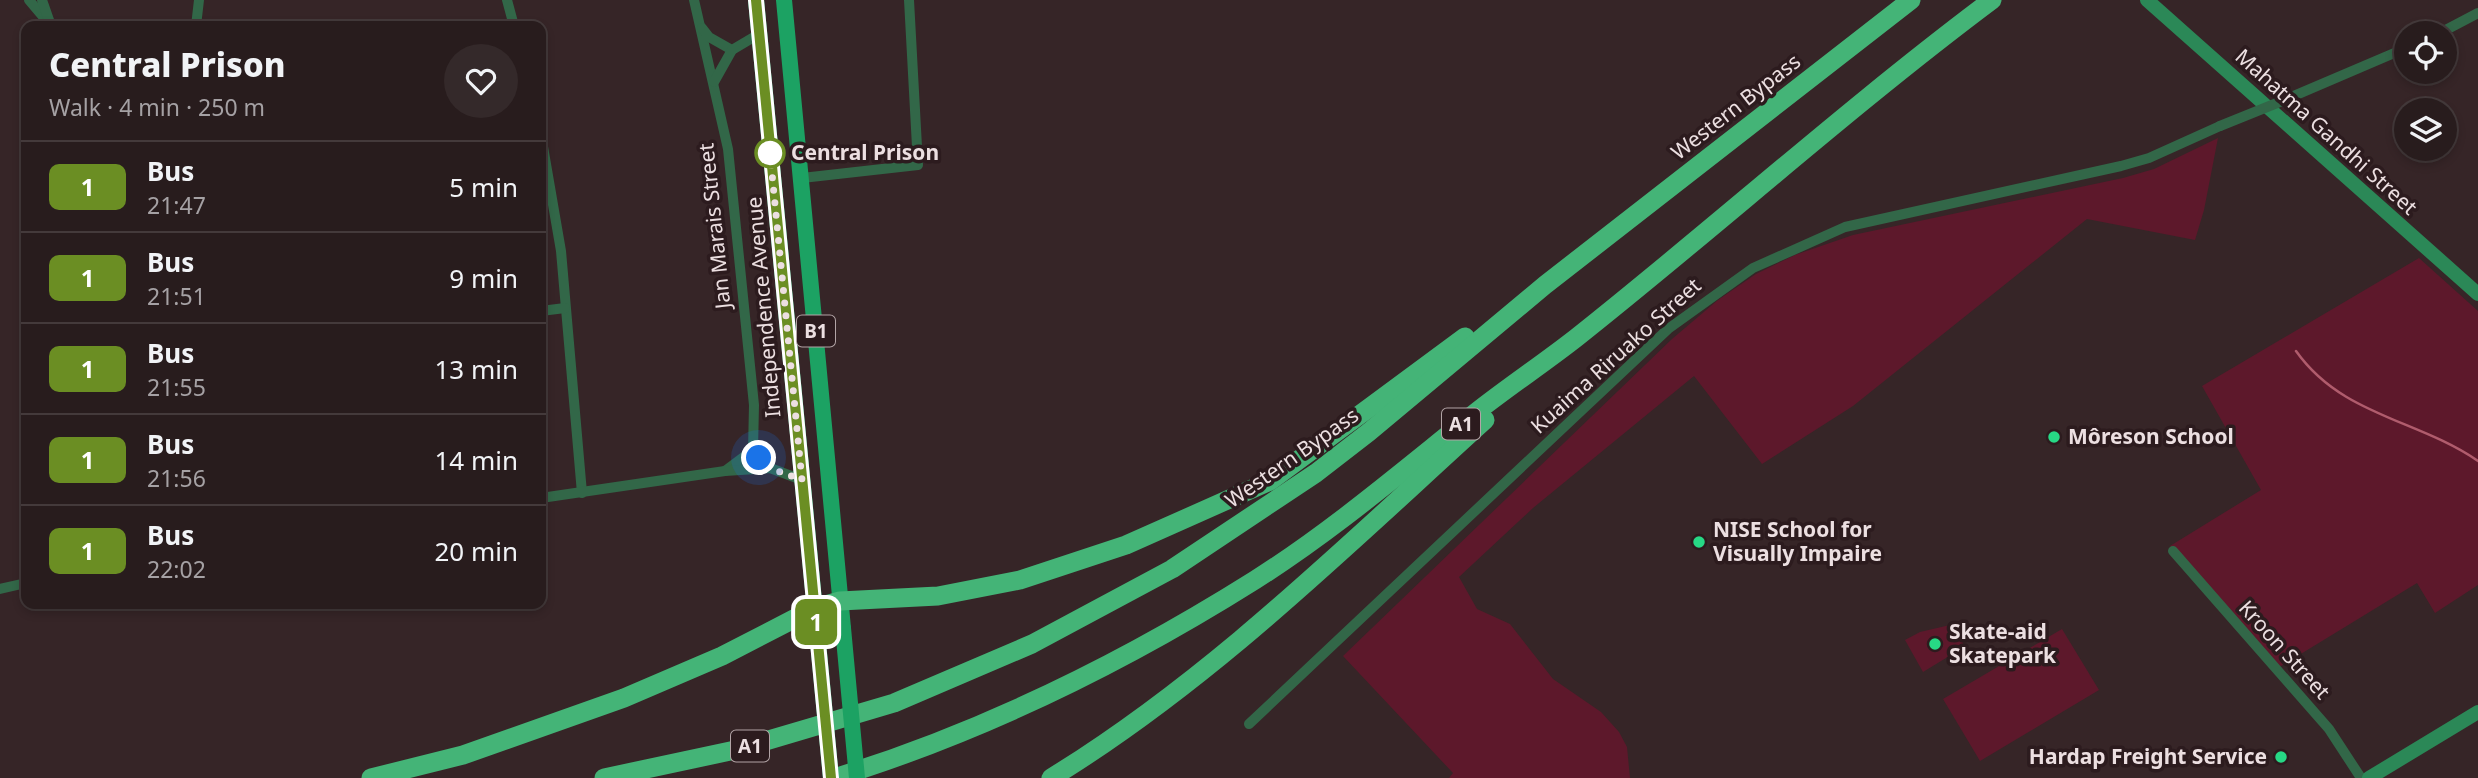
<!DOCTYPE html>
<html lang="en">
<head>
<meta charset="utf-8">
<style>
  body { margin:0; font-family:"Noto Sans",sans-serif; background:#34292a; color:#f1f3f6; height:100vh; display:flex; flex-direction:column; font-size:26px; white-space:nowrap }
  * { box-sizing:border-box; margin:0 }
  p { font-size:23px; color:#a5a1a4 }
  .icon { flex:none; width:38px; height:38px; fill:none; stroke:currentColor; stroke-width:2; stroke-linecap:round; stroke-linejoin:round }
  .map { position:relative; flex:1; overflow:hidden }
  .panel { position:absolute; left:21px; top:21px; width:525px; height:588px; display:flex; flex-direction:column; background:#281c1d; border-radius:14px; box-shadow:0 4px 10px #0003,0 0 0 2px #443a3b }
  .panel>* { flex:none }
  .badge { padding:0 14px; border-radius:10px; font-size:24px; line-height:46px }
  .tools { position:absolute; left:2394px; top:21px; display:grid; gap:14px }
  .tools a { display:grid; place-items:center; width:63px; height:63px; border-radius:50%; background:#281c1d; box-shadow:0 4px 10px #0003,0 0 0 2px #443a3b; font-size:35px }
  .you { position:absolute; width:35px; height:35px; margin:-18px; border:5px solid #fff; border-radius:50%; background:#1a73e8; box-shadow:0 0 0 10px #1a73e833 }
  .map>.badge { position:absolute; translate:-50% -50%; box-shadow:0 0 0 4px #fff }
  .round { display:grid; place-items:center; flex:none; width:74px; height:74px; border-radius:37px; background:#34292a }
  .headline { display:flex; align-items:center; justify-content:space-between; height:119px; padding:0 28px }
  h1 { font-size:33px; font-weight:800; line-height:52px }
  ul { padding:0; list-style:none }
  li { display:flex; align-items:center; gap:21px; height:91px; padding:0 28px; border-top:2px solid #443a3b }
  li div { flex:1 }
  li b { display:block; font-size:26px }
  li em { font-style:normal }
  li .badge { min-width:77px; font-weight:700; text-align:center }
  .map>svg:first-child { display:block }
  .green { fill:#5d182b }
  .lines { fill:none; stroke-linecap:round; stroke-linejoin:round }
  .stream { stroke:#b05c6d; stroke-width:2.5 }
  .street { stroke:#326748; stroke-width:10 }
  .secondary { stroke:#2b8857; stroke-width:14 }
  .primary { stroke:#1ca263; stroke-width:16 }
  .highway { stroke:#44b477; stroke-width:19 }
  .street-bridge { stroke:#326748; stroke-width:10 }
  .primary-bridge { stroke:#1ca263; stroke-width:16 }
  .line-casing { stroke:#fff; stroke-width:16 }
  .line { stroke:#6b8e23; stroke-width:10 }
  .walk { stroke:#ecdfe1; stroke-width:7; stroke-dasharray:0 12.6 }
  .stop-dot { fill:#fff; stroke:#6b8e23; stroke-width:3.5 }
  .poi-dot { fill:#27d885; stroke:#2c1b1e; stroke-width:2.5 }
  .labels { text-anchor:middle; stroke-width:7; stroke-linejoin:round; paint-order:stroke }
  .shield { fill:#2c1b1e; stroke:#b2a4a6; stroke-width:2 }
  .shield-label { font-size:19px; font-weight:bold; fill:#ecdfe1 }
  .street-label { font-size:21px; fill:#ecdfe1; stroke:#2c1b1e }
  .stop-label { font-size:21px; font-weight:bold; fill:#ecdfe1; stroke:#2c1b1e; text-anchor:start }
  .poi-label { font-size:21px; font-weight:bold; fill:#ecdfe1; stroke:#2c1b1e; text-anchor:start }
</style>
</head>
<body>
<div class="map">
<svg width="2478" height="778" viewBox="0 0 2478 778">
  <rect width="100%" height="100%" fill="#362527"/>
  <g class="green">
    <polygon points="2218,138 2204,210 2195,240 2087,219 1853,406 1762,464 1694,376 1533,508 1459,577 1477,609 1510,624 1553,679 1601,712 1619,732 1627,747 1630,778 1449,778 1453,773 1343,656 1672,339 1718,300 1756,274 1795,255 1853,235 2123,178 2154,169"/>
    <polygon points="2419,258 2478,311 2478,585 2435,613 2417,583 2276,669 2170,546 2261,490 2202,386"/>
    <polygon points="1953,621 1957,621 1964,647 1923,672 1905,640 1920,632 1950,625"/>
    <polygon points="2062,629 2099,690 1980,761 1943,699"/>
  </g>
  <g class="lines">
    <path class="stream" d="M2296,351C2342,416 2417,419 2478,461"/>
    <g class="street">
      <polyline points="29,0 51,26"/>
      <polyline points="42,0 50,23"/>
      <polyline points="507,0 514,26"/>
      <polyline points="694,0 728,149 754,405 753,450 770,468"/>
      <polyline points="196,26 199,0"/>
      <polyline points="702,28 709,37 732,50"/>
      <polyline points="2440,33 2478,13"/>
      <polyline points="714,82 732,50 759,34"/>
      <polyline points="2282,101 2406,48"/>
      <polyline points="541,135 561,251 582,493"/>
      <polyline points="802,178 918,165 909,0"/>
      <polyline points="541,311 565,308"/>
      <polyline points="725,471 753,450"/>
      <polyline points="541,498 725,471 770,468 802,480"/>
      <polyline points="2173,551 2329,729 2361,778"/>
      <polyline points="0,589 26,583"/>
      <polyline points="1249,724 1668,329 1753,268 1845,227 2121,166 2149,158 2220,126"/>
    </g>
    <g class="secondary">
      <polyline points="2147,0 2478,294"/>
      <polyline points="2369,778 2478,712"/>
    </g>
    <g class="primary">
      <polyline points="756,0 817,631"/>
      <polyline points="784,0 843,628"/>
    </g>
    <g class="highway">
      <polyline points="371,778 463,755 624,698 722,656 815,608 840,601 938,596 1020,580 1126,545 1270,481 1465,337"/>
      <polyline points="604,778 735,750 894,703 1032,644 1172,569 1316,473 1369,432 1545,285 1911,0"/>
      <path d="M834,778C983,732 1123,663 1255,580C1334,530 1406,468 1479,410C1511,385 1544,363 1576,338C1716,227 1849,107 1992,0"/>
      <path d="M1051,778C1211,680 1347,545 1485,420"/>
    </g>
    <polyline class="street-bridge" points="2220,126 2282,101"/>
    <g class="primary-bridge">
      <polyline points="843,628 857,778"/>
      <polyline points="817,631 831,778"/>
    </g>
  </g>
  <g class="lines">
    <g class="line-casing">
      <polyline id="line" points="756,0 831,778"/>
    </g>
    <use href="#line" class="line"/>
    <polyline class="walk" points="759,458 770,468 802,480 770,153"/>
  </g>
  <circle class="stop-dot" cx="770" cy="153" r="14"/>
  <g class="poi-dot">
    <circle cx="2054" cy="437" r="7"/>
    <circle cx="1699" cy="542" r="7"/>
    <circle cx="1935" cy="644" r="7"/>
    <circle cx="2281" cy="757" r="7"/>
  </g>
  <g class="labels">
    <g class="shield">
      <rect x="797" y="315.5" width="38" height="31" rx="5"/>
      <rect x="1442" y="408.5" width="38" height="31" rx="5"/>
      <rect x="731" y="730.5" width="38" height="31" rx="5"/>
    </g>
    <g class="shield-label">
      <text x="816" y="338">B1</text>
      <text x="1461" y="431">A1</text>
      <text x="750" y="753">A1</text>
    </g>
    <g class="street-label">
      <text transform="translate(1736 107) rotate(-38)" y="7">Western Bypass</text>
      <text transform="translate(2326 132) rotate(42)" y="7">Mahatma Gandhi Street</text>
      <text transform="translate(715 226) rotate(-96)" y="7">Jan Marais Street</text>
      <text transform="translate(764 307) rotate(-95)" y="7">Independence Avenue</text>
      <text transform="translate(1616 356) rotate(-42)" y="7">Kuaima Riruako Street</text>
      <text transform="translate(1292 458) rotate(-35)" y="7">Western Bypass</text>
      <text transform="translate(2284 650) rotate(48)" y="7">Kroon Street</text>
    </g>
    <g class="stop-label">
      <text x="791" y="160">Central Prison</text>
    </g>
    <g class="poi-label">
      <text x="2068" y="444">Môreson School</text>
      <text x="1713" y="537">NISE School for<tspan x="1713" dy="24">Visually Impaire</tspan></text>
      <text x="1949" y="639">Skate-aid<tspan x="1949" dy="24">Skatepark</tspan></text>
      <text x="2267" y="764" text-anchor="end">Hardap Freight Service</text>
    </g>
  </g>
</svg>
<div class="tools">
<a><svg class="icon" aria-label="locate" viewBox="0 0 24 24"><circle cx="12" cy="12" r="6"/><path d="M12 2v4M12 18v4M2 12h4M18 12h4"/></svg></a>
<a><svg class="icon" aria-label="layers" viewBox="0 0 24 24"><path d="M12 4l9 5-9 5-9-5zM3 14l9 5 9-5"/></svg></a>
</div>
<div class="you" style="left:759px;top:458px"></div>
<b class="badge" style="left:816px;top:622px;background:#6b8e23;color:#fff">1</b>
<section class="panel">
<div class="headline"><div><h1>Central Prison</h1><p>Walk · 4 min · 250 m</p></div><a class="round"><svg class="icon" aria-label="heart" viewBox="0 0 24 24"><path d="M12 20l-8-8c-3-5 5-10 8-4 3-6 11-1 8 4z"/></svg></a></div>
<ul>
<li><span class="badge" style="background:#6b8e23;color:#fff">1</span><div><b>Bus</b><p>21:47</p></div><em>5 min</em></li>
<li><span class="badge" style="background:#6b8e23;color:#fff">1</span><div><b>Bus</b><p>21:51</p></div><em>9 min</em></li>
<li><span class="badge" style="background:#6b8e23;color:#fff">1</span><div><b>Bus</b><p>21:55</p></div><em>13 min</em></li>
<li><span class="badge" style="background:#6b8e23;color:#fff">1</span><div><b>Bus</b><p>21:56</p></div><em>14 min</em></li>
<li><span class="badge" style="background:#6b8e23;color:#fff">1</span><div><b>Bus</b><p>22:02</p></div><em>20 min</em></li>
</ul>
</section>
</div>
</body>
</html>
